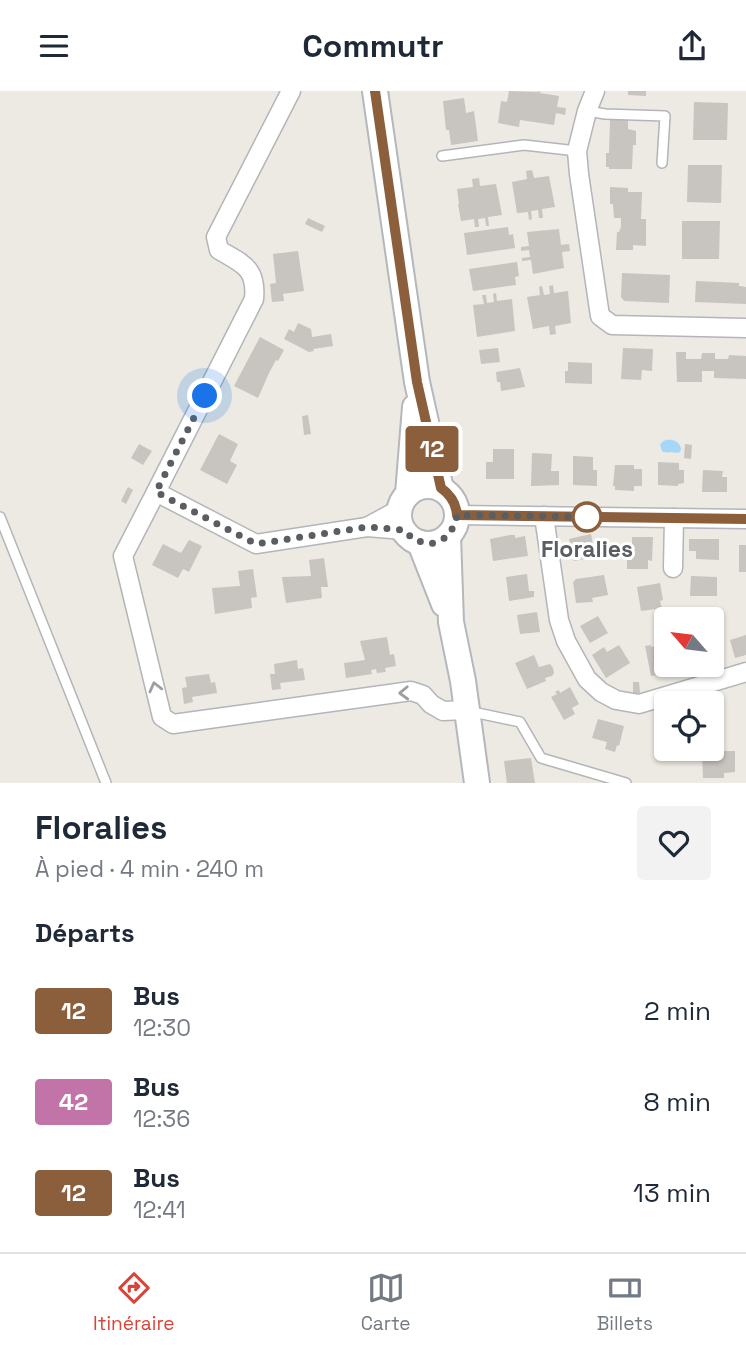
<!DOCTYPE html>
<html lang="fr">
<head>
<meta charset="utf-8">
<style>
  body { margin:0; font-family:"Space Grotesk",sans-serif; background:#f2f2f3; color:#1f2937; height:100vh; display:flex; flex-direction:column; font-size:26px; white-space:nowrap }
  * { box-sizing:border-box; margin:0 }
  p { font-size:23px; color:#747a83 }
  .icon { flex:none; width:38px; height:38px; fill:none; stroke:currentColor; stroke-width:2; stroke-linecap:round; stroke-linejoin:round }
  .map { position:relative; height:692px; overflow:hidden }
  .sheet { display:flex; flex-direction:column; background:#fff; flex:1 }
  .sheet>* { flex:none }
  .badge { padding:0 14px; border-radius:5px; font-size:24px; line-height:46px }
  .needle { width:46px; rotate:298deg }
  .fabs { position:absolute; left:654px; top:516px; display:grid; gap:14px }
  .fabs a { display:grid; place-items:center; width:70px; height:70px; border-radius:7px; background:#fff; box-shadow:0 2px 5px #0004; font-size:35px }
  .you { position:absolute; width:35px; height:35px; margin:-18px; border:5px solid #fff; border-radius:50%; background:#1a73e8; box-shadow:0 0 0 10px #1a73e833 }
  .map>.badge { position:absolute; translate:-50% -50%; box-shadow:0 0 0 4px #fff }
  h2 { padding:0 35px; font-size:26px; line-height:63px }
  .round { display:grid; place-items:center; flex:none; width:74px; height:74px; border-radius:7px; background:#f2f2f3 }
  .headline { display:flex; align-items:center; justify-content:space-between; height:119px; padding:0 35px }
  h1 { font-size:33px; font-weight:800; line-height:52px }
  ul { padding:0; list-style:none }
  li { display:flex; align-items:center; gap:21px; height:91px; padding:0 35px }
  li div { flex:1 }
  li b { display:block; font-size:26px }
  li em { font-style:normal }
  li .badge { min-width:77px; font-weight:700; text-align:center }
  header { display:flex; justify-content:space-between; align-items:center; height:91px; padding:0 35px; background:#fff; font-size:32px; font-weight:800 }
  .tab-bar { display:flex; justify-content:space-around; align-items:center; height:98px; border-top:2px solid #e0e1e3; background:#fff; font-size:19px; color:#747a83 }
  .tab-bar a { display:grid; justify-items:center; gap:4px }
  .tab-bar .active { color:#dc4238 }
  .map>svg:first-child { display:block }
  .water { fill:#a6d6f8 }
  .building { fill:#c8c4bf }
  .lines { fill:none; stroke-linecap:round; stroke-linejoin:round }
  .service-casing { stroke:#b3b5b9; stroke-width:12 }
  .minor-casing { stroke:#b3b5b9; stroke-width:21 }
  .secondary-casing { stroke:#b4b7bb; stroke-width:28 }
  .service { stroke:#fff; stroke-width:9 }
  .minor { stroke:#fff; stroke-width:18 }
  .secondary { stroke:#fff; stroke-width:24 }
  .oneway { stroke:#9c9ea1 }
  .line-casing { stroke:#fff; stroke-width:16 }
  .line { stroke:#8b5e3c; stroke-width:10 }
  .walk { stroke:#5a5e62; stroke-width:7; stroke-dasharray:0 12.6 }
  .stop-dot { fill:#fff; stroke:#8b5e3c; stroke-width:3.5 }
  .labels { text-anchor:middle; stroke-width:6; stroke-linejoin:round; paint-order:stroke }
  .stop-label { font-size:23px; font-weight:bold; fill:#5a5e62; stroke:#fff }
</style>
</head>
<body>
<header><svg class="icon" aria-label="menu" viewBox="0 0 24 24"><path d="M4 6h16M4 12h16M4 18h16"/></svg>Commutr<svg class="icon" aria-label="share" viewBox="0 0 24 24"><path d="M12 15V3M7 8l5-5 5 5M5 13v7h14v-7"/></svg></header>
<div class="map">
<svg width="746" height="692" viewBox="0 0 746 692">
  <rect width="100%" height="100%" fill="#eceae2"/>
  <path class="water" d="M666,349C672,348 680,350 681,358L680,361L677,362C671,360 666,363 662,360L660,354L662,351Z"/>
  <g class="building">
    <polygon points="509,0 537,1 540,0 540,2 559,5 557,16 566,17 565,24 556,22 554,34 520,29 519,36 498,32 501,10 507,11"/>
    <polygon points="628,0 646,0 646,5 628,4"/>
    <polygon points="464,7 466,22 474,20 478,50 451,54 449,39 446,39 443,10"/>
    <polygon points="694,11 728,12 727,49 693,49"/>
    <polygon points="610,29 628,29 628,38 636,40 636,54 633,54 632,78 609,78 609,76 606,76 606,62 609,62"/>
    <polygon points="688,74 722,74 721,112 687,111"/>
    <polygon points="532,79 534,87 549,85 555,116 542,118 543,127 539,127 538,119 531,120 532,128 529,129 528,121 517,122 512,91 527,88 526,80"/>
    <polygon points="479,87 480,95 496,93 502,124 488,126 489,135 486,135 485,127 478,128 479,136 475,136 474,128 461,130 458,113 459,113 457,98 473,96 472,88"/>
    <polygon points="610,96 628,97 628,101 642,101 641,128 646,128 646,155 633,154 633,159 616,159 617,141 619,141 621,136 621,127 614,127 613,113 610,113"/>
    <polygon points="308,127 325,135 322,141 305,133"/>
    <polygon points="682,130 720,130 719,168 682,168"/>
    <polygon points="508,136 509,144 513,143 515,157 467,164 464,142"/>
    <polygon points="559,138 561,154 569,153 570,160 562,161 564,177 533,183 531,169 522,170 522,167 530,166 529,159 521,160 521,156 529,155 527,141"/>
    <polygon points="298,160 304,200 283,203 284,210 272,211 270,193 276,192 273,163"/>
    <polygon points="517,171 519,185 515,186 516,194 473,200 469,178"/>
    <polygon points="622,182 670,184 669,212 624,210 621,206"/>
    <polygon points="696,190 739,192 739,195 746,196 746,213 695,211"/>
    <polygon points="553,194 554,202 568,200 571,232 555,235 556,243 550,244 549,235 533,238 527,206 540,204 539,196 542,195 544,204 550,203 549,195"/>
    <polygon points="496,202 497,210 512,208 515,240 477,246 473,214 484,213 482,204 486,204 487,212 494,211 493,203"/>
    <polygon points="298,232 311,238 312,246 331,243 333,255 313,258 314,260 309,261 284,248 289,238 294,241"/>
    <polygon points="260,246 284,259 278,270 276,269 269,282 258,307 234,295"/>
    <polygon points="498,257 500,271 481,273 479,259"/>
    <polygon points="623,257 653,258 652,280 642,279 641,289 621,288"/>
    <polygon points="676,261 686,261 686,268 701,268 702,262 715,262 715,268 728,268 729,264 746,265 746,288 714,287 714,280 702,280 702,291 677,291"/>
    <polygon points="568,271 592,272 592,293 565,292 565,280 568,280"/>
    <polygon points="520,277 525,296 501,300 500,291 497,291 496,281"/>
    <polygon points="308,324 311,343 304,344 302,325"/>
    <polygon points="219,343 238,353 230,370 237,374 227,393 200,379"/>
    <polygon points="139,353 152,360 143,374 131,367"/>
    <polygon points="685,353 692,354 691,368 684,367"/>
    <polygon points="493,358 514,358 514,388 486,388 486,371 493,371"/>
    <polygon points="532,362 552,363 551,380 559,380 559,394 531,395"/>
    <polygon points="573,365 593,366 593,379 597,379 597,395 573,394"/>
    <polygon points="658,371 679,372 679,379 684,379 684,392 678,393 678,395 658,394"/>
    <polygon points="615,374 634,374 634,378 642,378 642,395 634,395 634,400 615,399 615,395 613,395"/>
    <polygon points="703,379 723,380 722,386 727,386 727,401 702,401"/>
    <polygon points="128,396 133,399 126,413 121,410"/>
    <polygon points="591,443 595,466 574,470 569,448"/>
    <polygon points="510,444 515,444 515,447 525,445 528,465 493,470 490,448"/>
    <polygon points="632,446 653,446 652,470 648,469 648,478 627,478 627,469 632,469"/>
    <polygon points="689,448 719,448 719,469 696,468 696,460 689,460"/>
    <polygon points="189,449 202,455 189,481 183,478 178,487 152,474 163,453 181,462"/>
    <rect x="739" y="454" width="7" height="27"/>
    <polygon points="324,467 328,496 321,496 322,507 286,512 282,486 311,485 309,469"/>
    <polygon points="253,478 257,506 251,507 252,517 215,523 212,497 240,495 238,480"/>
    <polygon points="527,483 529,500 534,500 534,506 509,510 506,486"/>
    <polygon points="604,484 608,504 592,507 593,511 576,512 573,491 576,488"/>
    <polygon points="691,485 717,486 717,505 690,505"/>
    <polygon points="660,492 663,509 660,510 662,517 641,520 637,496"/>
    <polygon points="537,521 540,541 520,543 517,524"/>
    <polygon points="598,525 608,542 590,552 580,535"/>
    <polygon points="746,544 746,564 735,567 730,549"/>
    <polygon points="387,546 390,564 394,563 396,575 385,577 386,581 377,582 376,578 371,579 372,583 346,587 344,572 365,569 360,550"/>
    <polygon points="665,553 667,574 669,574 671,581 651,585 645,555 651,554 651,556"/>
    <polygon points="619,554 630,572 606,587 592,564 604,556 607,561"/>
    <polygon points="534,564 539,576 550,573 553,577 554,582 552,585 545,587 546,590 527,598 515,572"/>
    <polygon points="297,569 298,578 303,577 305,589 280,592 281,598 272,599 270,583 275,583 274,573"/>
    <polygon points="209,583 211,592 215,591 217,602 192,606 193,611 184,613 182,597 187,596 185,586"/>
    <polygon points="633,591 639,591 640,602 633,602"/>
    <polygon points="570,596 579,613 572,617 575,623 564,629 551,606 557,603 555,601 559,599 560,602"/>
    <polygon points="598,628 624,635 619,655 617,654 615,661 605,658 607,651 592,647"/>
    <polygon points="657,632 667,632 667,652 658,653"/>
    <polygon points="723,657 723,660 735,660 735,681 724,682 724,687 703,687 702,658"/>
    <polygon points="531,667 535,692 507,692 504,670"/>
  </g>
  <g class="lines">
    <g class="service-casing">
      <g id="service">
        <polyline points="587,20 605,23 665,25 662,72"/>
        <polyline points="442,65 524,54 577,60"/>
        <polyline points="0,426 106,692"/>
        <polyline points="468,620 520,631 541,667 626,692"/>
      </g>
    </g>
    <g class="minor-casing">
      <g id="minor">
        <path d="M291,0L216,146L219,159C243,173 257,177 254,208L156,401L256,453L367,436L404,439"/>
        <polyline points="595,0 587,20 577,60 579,83 600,225 612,234 746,237"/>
        <polyline points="156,401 123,465 162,626 173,633 411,600 423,604 431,613 443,620 466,619"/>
        <polyline points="457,424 746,428"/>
        <polyline points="544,425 559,529 566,550 587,588 601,601 616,609 639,613 746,581"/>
        <polyline points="367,436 400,418"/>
        <polyline points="673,477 674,427"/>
      </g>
    </g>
    <g class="secondary-casing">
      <g id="secondary">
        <polyline points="375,0 417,291 441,398"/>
        <circle cx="428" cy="424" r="29"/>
        <polyline points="408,403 415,316"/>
        <polyline points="448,445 451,531 463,590 477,692"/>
        <polyline points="420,452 444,513"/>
      </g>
    </g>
    <use href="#service" class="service"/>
    <use href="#minor" class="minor"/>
    <use href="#secondary" class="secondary"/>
  </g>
  <defs><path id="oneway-chevron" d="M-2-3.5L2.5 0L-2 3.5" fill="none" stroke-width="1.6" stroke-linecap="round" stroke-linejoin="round" transform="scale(1.75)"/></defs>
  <g class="oneway">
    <use href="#oneway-chevron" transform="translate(155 596) rotate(-104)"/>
    <use href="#oneway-chevron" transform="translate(404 602) rotate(178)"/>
  </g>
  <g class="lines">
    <g class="line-casing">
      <path id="line" d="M375,0L417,291L441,397C451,404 456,412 457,424L746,428"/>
    </g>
    <use href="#line" class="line"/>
    <polyline class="walk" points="205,305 156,401 256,453 367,436 404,439 414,449 430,453 439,450 448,445 455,433 457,424 590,426 587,426"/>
  </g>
  <circle class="stop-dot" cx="587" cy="426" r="14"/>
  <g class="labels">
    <g class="stop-label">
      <text x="587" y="466">Floralies</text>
    </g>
  </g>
</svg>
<div class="fabs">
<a><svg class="needle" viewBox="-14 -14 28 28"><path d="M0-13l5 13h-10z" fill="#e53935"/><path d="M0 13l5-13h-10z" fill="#747a83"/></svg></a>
<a><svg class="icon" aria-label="locate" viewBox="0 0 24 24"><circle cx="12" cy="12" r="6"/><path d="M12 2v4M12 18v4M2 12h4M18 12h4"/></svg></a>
</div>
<div class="you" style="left:205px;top:305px"></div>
<b class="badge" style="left:432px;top:358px;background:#8b5e3c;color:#fff">12</b>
</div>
<section class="sheet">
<div class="headline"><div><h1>Floralies</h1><p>À pied · 4 min · 240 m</p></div><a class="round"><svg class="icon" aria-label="heart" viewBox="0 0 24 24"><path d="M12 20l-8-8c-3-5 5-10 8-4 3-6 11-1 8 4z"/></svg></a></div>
<h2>Départs</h2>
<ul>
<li><span class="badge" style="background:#8b5e3c;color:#fff">12</span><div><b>Bus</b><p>12:30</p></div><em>2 min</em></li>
<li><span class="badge" style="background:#c273a8;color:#fff">42</span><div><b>Bus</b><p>12:36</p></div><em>8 min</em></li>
<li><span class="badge" style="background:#8b5e3c;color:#fff">12</span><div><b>Bus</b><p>12:41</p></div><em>13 min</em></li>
</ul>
</section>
<nav class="tab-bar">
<a class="active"><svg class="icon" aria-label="directions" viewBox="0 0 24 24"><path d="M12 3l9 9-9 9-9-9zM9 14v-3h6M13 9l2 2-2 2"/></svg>Itinéraire</a>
<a><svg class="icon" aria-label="map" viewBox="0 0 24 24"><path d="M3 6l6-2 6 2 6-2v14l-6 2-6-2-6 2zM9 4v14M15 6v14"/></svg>Carte</a>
<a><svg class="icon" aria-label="tickets" viewBox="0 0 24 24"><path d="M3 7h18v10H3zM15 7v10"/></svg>Billets</a>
</nav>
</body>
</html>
